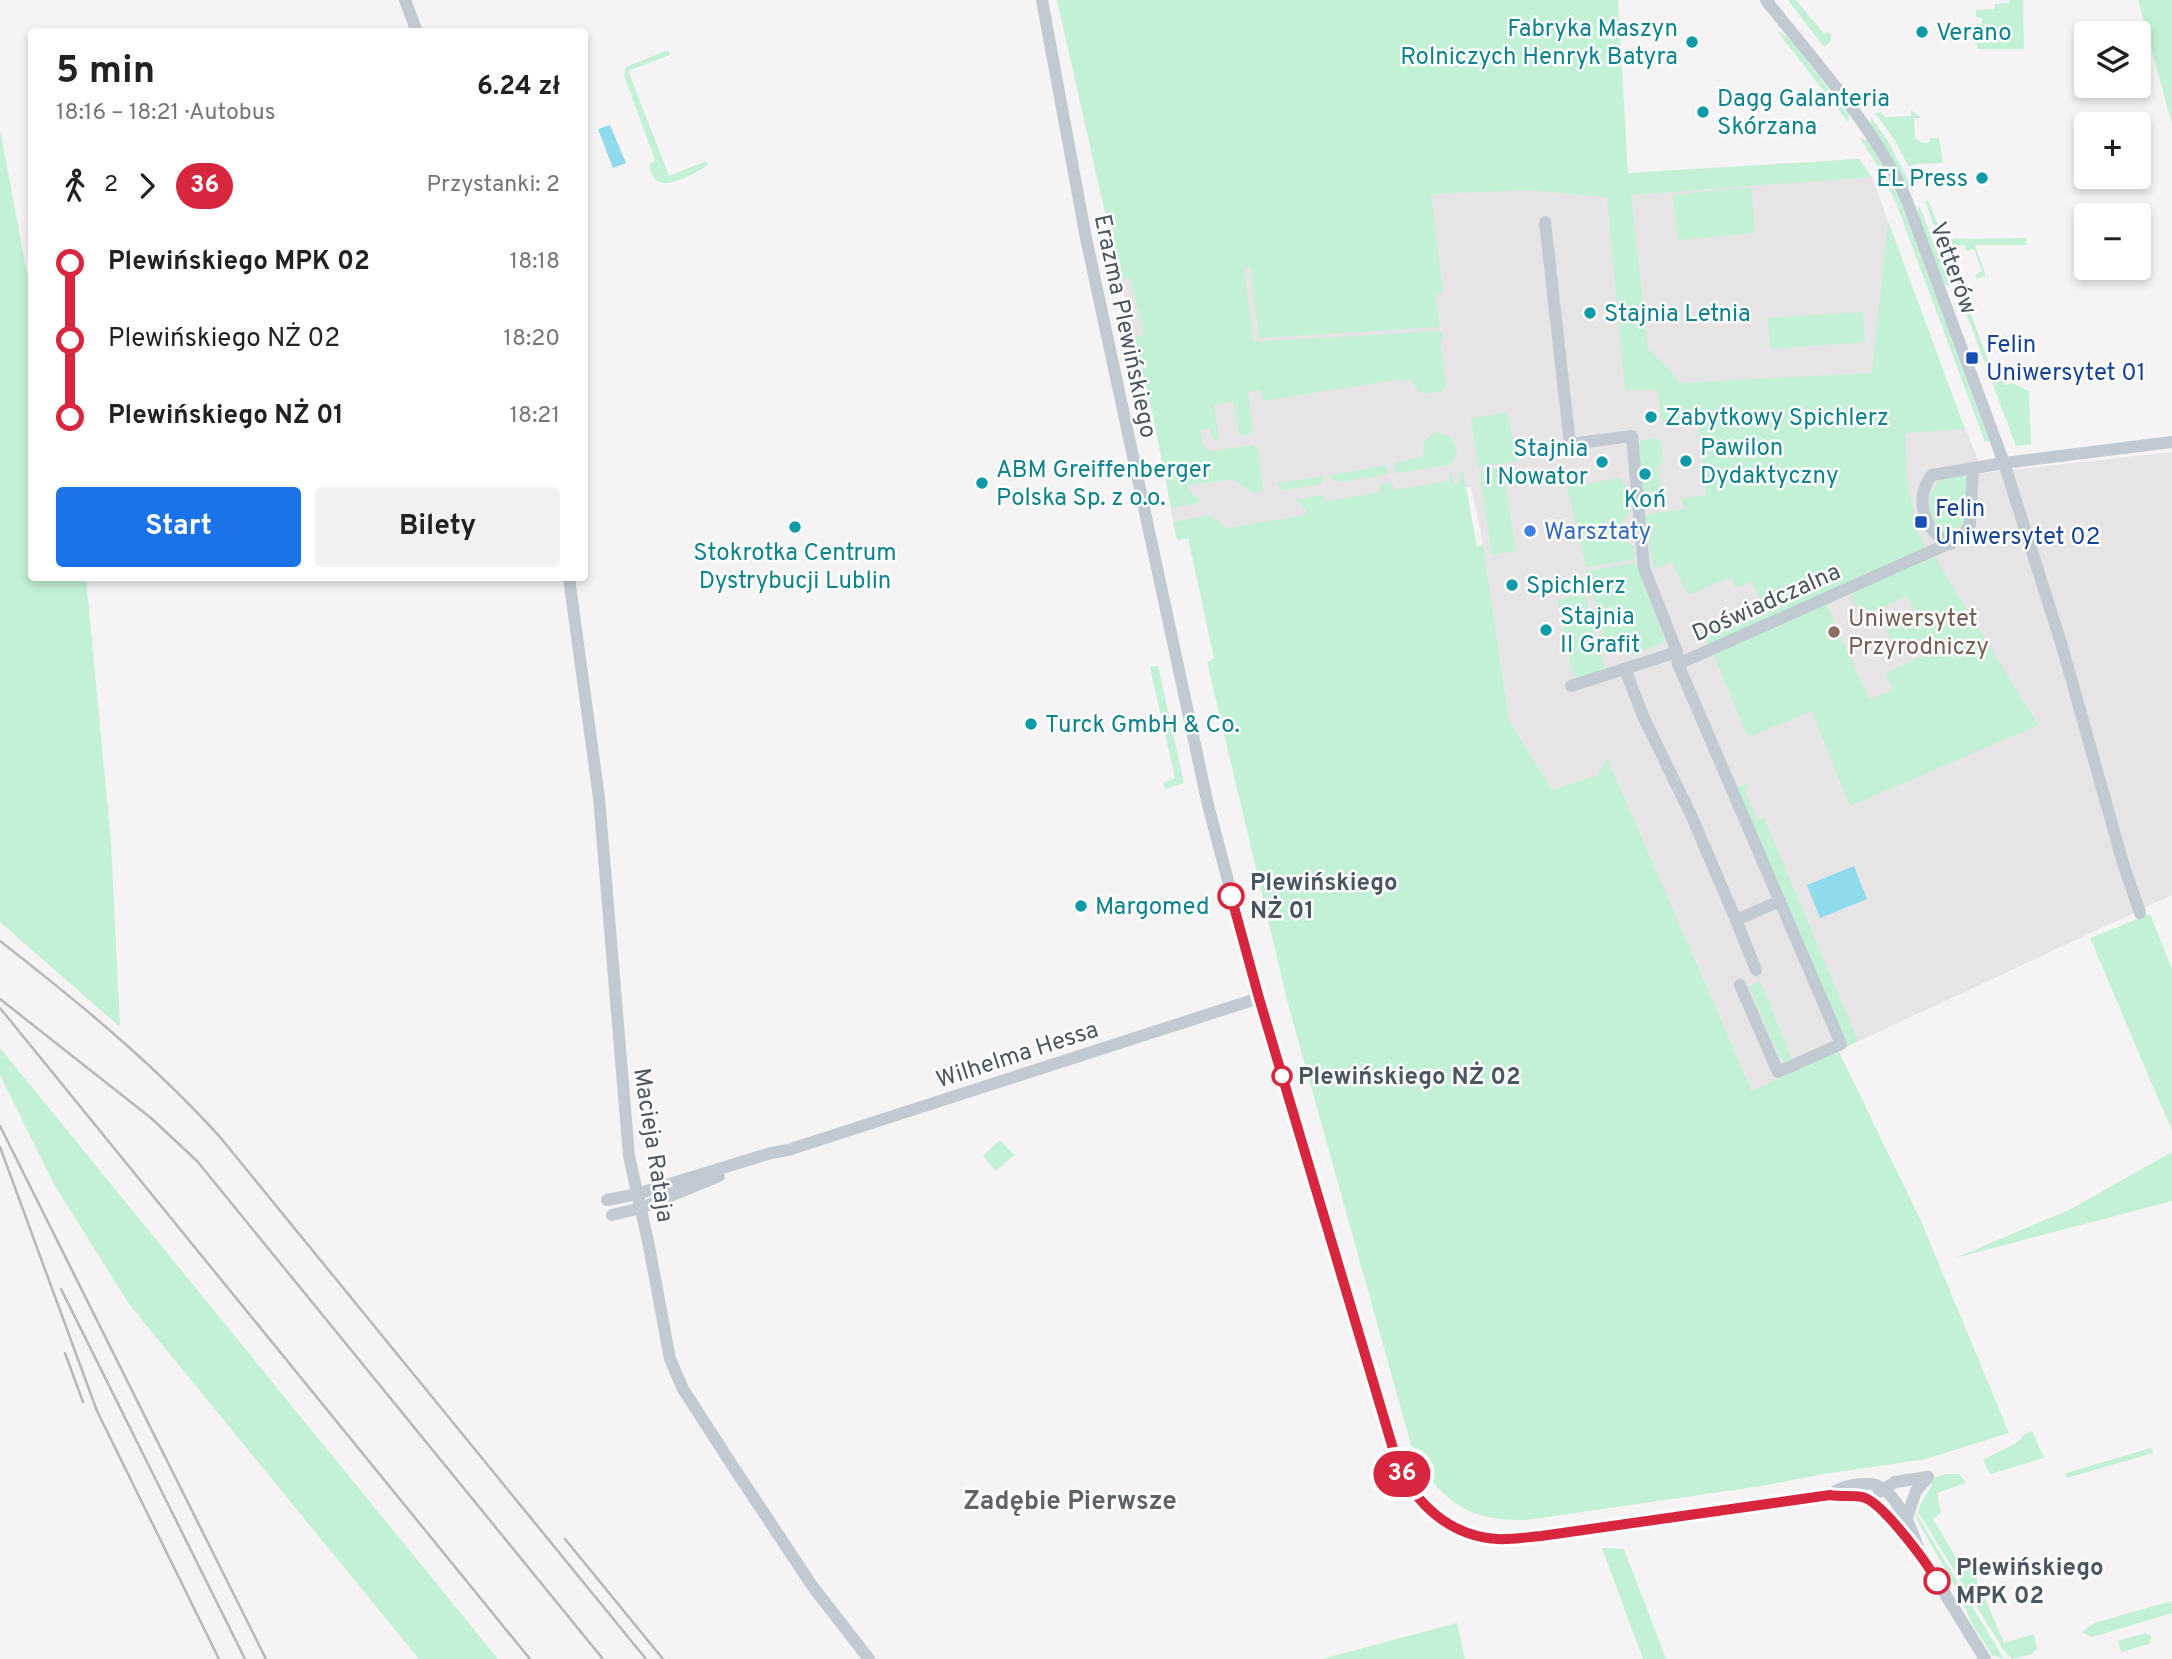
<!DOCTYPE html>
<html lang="pl">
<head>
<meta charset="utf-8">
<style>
  body { margin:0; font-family:Overpass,sans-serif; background:#f2f2f2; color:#202124; height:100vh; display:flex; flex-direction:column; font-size:26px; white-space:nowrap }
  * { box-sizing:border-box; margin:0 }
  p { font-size:23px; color:#757577 }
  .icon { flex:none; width:38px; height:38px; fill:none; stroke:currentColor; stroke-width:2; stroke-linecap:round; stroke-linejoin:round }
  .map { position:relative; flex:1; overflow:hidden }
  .panel { position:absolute; left:28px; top:28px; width:560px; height:553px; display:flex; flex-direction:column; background:#fff; border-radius:7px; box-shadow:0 4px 10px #0003 }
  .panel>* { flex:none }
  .badge { padding:0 14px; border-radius:23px; font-size:24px; line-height:46px }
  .tools { position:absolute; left:2074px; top:21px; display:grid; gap:14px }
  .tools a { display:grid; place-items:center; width:77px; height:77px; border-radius:7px; background:#fff; box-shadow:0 4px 10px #0003; font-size:35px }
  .map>.badge { position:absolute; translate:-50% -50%; box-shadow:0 0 0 4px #fff }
  .legs { display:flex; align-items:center; gap:10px; height:77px; padding:0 28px; font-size:23px }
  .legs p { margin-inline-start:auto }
  .headline { display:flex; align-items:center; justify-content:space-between; height:119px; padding:0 28px }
  h1 { font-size:38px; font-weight:700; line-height:52px }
  .primary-button { display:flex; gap:14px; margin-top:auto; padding:14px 28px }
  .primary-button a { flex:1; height:80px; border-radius:7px; background:#1a73e8; color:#fff; font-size:28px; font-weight:700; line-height:80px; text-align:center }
  .primary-button a+a { background:#f2f2f2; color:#202124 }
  ul { padding:0 28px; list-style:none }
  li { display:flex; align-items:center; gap:24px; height:77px; font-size:26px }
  li i { display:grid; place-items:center; width:10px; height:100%; margin:0 9px; background:currentColor }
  li i::after { content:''; width:18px; height:18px; margin:-9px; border:5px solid; border-radius:50%; background:#fff }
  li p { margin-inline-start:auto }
  li:first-child i { background:linear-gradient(#0000 50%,currentColor 0) }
  li:last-child i { background:linear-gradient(currentColor 50%,#0000 0) }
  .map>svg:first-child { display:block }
  .education { fill:#e6e4e5 }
  .green { fill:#c3f1d5 }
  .water { fill:#90daee }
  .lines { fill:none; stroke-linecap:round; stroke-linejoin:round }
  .minor { stroke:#c1cad2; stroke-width:12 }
  .rail { stroke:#b5b8bd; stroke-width:2.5 }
  .line-1-casing { stroke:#fff; stroke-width:16 }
  .line-1 { stroke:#d7263d; stroke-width:10 }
  .culture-dot { fill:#0f9aa8; stroke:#fff; stroke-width:2.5 }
  .transit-dot { fill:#1a4fb4; stroke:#fff; stroke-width:2.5 }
  .shop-dot { fill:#3f7fe0; stroke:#fff; stroke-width:2.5 }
  .education-dot { fill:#8d6e63; stroke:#fff; stroke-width:2.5 }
  .stop-1-dot { fill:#fff; stroke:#d7263d; stroke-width:3.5 }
  .labels { text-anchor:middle; stroke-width:5; stroke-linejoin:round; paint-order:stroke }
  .culture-label { font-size:24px; fill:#0d838f; stroke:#fff; text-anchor:start }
  .street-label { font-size:24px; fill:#4a5661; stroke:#fff }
  .transit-label { font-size:24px; fill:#164399; stroke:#fff; text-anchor:start }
  .shop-label { font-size:24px; fill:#366cbe; stroke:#fff; text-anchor:start }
  .education-label { font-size:24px; fill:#785e54; stroke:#fff; text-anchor:start }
  .stop-label { font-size:24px; font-weight:bold; fill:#4a5661; stroke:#fff; text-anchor:start }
  .neighbourhood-label { font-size:26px; font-weight:bold; fill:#5f6368; stroke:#fff }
</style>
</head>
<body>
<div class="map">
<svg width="2172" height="1659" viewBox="0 0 2172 1659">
  <rect width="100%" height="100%" fill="#f5f3f3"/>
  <polygon class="education" points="1859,159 1872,177 1957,410 1984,473 2172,452 2172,895 1752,1091 1607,759 1597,775 1552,790 1509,720 1483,544 1471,487 1177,540 1153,415 1107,222 1270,209 1474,183"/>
  <g class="green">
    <polygon points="1057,0 1618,0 1628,173 1859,159 1872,177 1631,195 1648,349 1678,379 1679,383 1872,373 1888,221 1965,429 1905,433 1907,482 1917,529 1926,550 1708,646 1701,629 1761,603 1752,581 1736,588 1731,577 1690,594 1686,592 1672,562 1654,569 1644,518 1648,514 1684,509 1681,499 1706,495 1697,417 1663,422 1657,390 1625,390 1607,197 1525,190 1431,194 1443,292 1435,293 1440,327 1259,338 1250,267 1244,267 1254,342 1441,331 1443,338 1440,340 1446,385 1442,391 1427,394 1419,392 1411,380 1401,381 1400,379 1263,401 1261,390 1248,392 1253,428 1250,434 1240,436 1233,401 1214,405 1219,440 1213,439 1209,428 1200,430 1203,446 1211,451 1253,445 1258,452 1263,488 1261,491 1253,493 1232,479 1190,485 1187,490 1203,502 1171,508 1153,415 1134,337 1144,335 1130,278 1120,279"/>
    <path d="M1788,0H1796L1824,34L1829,32C1834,39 1830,43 1824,47Z"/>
    <polygon points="2010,0 2023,0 2024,49 1977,49 1976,26 1982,25 1982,18 1976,17 1976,10 1995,9 1995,4 2009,3"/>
    <polygon points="2138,0 2172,0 2172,124"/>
    <polygon points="1777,31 1788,37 1828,88 1849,115 1848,122"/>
    <path d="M668,50L670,55L630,70L629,73L669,176L706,161L708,165C697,172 668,190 656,180C652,177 651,170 649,165L655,160L624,75L626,67Z"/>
    <polygon points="1911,110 1921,118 1914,118 1915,138 1923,143 1930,142 1930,138 1939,138 1943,163 1915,164 1909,167 1894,139 1875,113 1881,112 1885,117 1911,116"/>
    <polygon points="1871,117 1889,143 1914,192 1907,187 1870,124"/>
    <polygon points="0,130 31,294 32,578 86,578 111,842 120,1027 0,922"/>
    <polygon points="1860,138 1868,141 1899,197 1989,441 1985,442 1896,203 1879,168"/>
    <polygon points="1751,187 1755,233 1678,240 1673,195"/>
    <polygon points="1925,201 1929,201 1943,239 2026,238 2026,245 1975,245 1986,276 1977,279 1975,275 1982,271 1974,249 1967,251 1964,244 1954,247 1956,255 1950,258 1957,275 1963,274 1965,277 1964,284 1957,287"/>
    <polygon points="1919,205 1950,287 1943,283 1917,214"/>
    <polygon points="1972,296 1974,302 1968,306 1994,377 2000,376 2005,385 2012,383 2029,391 2031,444 2016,446 1961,300"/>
    <polygon points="1863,312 1865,342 1771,349 1767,318"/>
    <polygon points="1507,412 1518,461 1478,467 1471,418"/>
    <path d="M1433,433C1451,431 1466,451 1450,465L1395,473L1394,463L1423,457L1424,442Z"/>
    <path d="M1656,438L1661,442L1663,461L1658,466L1663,502C1659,507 1650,507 1644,506L1638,446L1642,440Z"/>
    <polygon points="1387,465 1388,474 1340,482 1331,478 1331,475"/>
    <polygon points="1502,467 1516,551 1492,555 1479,471"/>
    <path d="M1463,472L1477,546L1483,544L1509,720L1552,790L1597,775L1607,758L1752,1091L1838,1050L1921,1221L2009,1433L1926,1459L1824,1474L1761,1486L1527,1520C1468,1521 1449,1505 1415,1459L1288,1004L1207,662L1214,658L1188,538L1177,540L1173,522L1210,515L1226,528L1304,515L1307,510L1295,500L1323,495L1325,502L1380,492L1379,485L1392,483L1394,490L1450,481L1449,474H1452L1454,484L1460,483L1459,473Z"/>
    <polygon points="1323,476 1323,481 1317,485 1282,490 1277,483"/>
    <path d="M1963,476L1968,478L1965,520L1956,531L1948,533C1925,522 1925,497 1940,479Z"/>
    <path d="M1619,478L1628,488L1630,512C1615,526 1617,535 1634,547L1635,559L1586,567L1567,487Z"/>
    <polygon points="1934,556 2038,725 1850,806 1812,711 1748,737 1713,653 1826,604 1869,699 1893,690 1886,673 1933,651 1927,637 1896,651 1884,624 1914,611 1908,596 1860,617 1850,593"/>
    <polygon points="1636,563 1665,642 1630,655 1625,640 1620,638 1605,641 1586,571"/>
    <polygon points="1580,595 1586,598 1604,667 1600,673 1578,679 1572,672 1558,602 1560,599"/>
    <polygon points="1158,666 1184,783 1165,789 1163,783 1175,778 1150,667"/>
    <polygon points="1747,784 1751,786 1744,789 1757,820 1764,818 1858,1041 1846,1047 1735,789"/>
    <polygon points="2150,914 2172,969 2172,1131 2090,938"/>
    <polygon points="1760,981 1793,1062 1787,1063 1780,1058 1749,987"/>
    <polygon points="0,1048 498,1659 419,1659 129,1304 55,1186 0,1075"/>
    <polygon points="1000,1140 1014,1155 996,1171 983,1156"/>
    <polygon points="2172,1152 2172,1201 1955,1258 2069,1210"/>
    <polygon points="2032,1431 2044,1458 1990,1474 1983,1460 2016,1443 2025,1434"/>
    <polygon points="2151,1448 2153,1453 2067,1478 2066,1473"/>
    <polygon points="1945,1474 1959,1474 1966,1483 1937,1493 1941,1513 1933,1519 1963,1570 1971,1566 2004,1643 2034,1634 2037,1648 2032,1654 2012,1659 2003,1649 1918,1512 1921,1503 1932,1485 1930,1479"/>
    <polygon points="1914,1510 2004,1659 1992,1655 1973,1625 1951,1579 1918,1522"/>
    <polygon points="1602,1548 1624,1549 1666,1659 1643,1659"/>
    <polygon points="2172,1601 2172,1613 2092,1637 2082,1632 2094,1623"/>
    <polygon points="1457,1623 1465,1659 1322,1659"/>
    <polygon points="2146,1633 2152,1637 2149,1644 2121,1652 2118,1641"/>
  </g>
  <g class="water">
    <polygon points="610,125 626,163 613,168 598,129"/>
    <polygon points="1854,866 1867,899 1820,918 1807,885"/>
  </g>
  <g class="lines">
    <g class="minor">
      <polyline points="405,0 417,32"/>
      <path d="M1042,0L1086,238L1208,805L1259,998L1384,1420C1390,1439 1395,1459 1403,1476C1421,1511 1459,1537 1498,1539C1512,1540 1527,1537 1541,1536L1830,1495C1842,1498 1854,1495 1864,1497C1881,1501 1906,1539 1920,1553"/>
      <path d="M1766,0C1816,64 1875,126 1907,201L2004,463L2062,646L2123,863L2140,913"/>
      <polyline points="1545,222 1570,444 1632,436 1644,568 1677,652 1678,664"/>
      <path d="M1951,544C1924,532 1913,499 1932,475L2004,463L2172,442"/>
      <polyline points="569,578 599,798 629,1156 649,1246 670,1359 683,1389 732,1465 813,1587 869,1659"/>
      <polyline points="1625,669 1643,716 1692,817 1736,920 1780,901"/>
      <polyline points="1571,686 1677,652"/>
      <polyline points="1736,920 1756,970"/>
      <polyline points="1740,985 1778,1072 1841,1044 1678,664 1961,538 1970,524 1973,469"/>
      <polyline points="607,1200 637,1194 771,1153 788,1150 1259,998"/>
      <polyline points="612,1215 641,1208 719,1176"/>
      <polyline points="1879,1492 1895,1482 1928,1477"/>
      <path d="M1830,1495C1838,1488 1844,1487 1854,1485C1861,1484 1870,1483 1876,1485C1897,1492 1914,1534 1920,1553L1985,1659"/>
      <polyline points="1906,1520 1916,1491 1928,1477"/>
    </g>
    <g class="rail">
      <path d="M0,941C78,1002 154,1064 220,1137L646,1659"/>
      <polyline points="0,999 151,1118 197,1161 603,1659"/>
      <polyline points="0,1008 530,1659"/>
      <polyline points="0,1126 266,1659"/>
      <polyline points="0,1147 97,1411 219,1659"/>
      <polyline points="61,1289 245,1659"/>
      <polyline points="65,1353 83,1402"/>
      <polyline points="565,1539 663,1659"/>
    </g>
  </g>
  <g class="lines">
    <g class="line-1-casing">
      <path id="line-1" d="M1231,896L1259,998L1397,1462C1415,1504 1450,1536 1497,1539C1511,1540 1527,1537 1541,1536L1830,1495C1841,1497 1851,1495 1862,1497C1881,1500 1927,1563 1937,1581"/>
    </g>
    <use href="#line-1" class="line-1"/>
  </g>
  <g class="culture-dot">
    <circle cx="1922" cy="32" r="7"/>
    <circle cx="1692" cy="42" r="7"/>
    <circle cx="1703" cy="112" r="7"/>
    <circle cx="1982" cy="178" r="7"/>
    <circle cx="1590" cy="313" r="7"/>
    <circle cx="1651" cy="417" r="7"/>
    <circle cx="1686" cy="461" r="7"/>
    <circle cx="1602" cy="462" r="7"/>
    <circle cx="1645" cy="474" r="7"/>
    <circle cx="982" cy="483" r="7"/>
    <circle cx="795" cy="527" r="7"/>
    <circle cx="1512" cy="585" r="7"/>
    <circle cx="1546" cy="630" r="7"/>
    <circle cx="1031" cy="724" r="7"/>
    <circle cx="1081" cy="906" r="7"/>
  </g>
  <g class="transit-dot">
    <rect x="1965" y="351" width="14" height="14" rx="3.5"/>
    <rect x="1914" y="515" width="14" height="14" rx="3.5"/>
  </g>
  <circle class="shop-dot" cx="1530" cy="531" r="7"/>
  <circle class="education-dot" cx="1834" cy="632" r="7"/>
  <g class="stop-1-dot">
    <circle cx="1231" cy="896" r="12"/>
    <circle cx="1282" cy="1076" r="9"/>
    <circle cx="1937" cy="1581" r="12"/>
  </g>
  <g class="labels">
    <g class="culture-label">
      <text x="1678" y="36" text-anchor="end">Fabryka Maszyn<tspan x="1678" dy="28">Rolniczych Henryk Batyra</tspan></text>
      <text x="1936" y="40">Verano</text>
      <text x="1717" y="106">Dagg Galanteria<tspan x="1717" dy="28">Skórzana</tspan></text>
      <text x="1968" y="186" text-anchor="end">EL Press</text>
      <text x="1604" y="321">Stajnia Letnia</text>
      <text x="1665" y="425">Zabytkowy Spichlerz</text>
      <text x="1700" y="455">Pawilon<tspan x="1700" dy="28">Dydaktyczny</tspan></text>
      <text x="1588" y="456" text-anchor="end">Stajnia<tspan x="1588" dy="28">I Nowator</tspan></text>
      <text x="996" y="477">ABM Greiffenberger<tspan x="996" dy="28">Polska Sp. z o.o.</tspan></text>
      <text x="1645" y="507" text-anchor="middle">Koń</text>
      <text x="795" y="560" text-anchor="middle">Stokrotka Centrum<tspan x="795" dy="28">Dystrybucji Lublin</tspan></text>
      <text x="1526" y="593">Spichlerz</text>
      <text x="1560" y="624">Stajnia<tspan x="1560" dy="28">II Grafit</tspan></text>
      <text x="1045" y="732">Turck GmbH &amp; Co.</text>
      <text x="1095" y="914">Margomed</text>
    </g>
    <g class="street-label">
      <text transform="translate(1954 268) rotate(70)" y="8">Vetterów</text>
      <text transform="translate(1126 326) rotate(78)" y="8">Erazma Plewińskiego</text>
      <text transform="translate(1766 602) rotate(-24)" y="8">Doświadczalna</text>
      <text transform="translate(1017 1054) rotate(-18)" y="8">Wilhelma Hessa</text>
      <text transform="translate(654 1145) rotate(81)" y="8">Macieja Rataja</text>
    </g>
    <g class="transit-label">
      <text x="1986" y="352">Felin<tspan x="1986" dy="28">Uniwersytet 01</tspan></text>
      <text x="1935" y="516">Felin<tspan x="1935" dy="28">Uniwersytet 02</tspan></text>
    </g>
    <g class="shop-label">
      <text x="1544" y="539">Warsztaty</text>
    </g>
    <g class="education-label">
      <text x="1848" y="626">Uniwersytet<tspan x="1848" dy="28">Przyrodniczy</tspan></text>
    </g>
    <g class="stop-label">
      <text x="1250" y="890">Plewińskiego<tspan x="1250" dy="28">NŻ 01</tspan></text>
      <text x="1298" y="1084">Plewińskiego NŻ 02</text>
      <text x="1956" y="1575">Plewińskiego<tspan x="1956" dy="28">MPK 02</tspan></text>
    </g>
    <g class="neighbourhood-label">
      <text x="1070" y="1509">Zadębie Pierwsze</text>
    </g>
  </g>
</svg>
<div class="tools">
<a><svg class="icon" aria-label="layers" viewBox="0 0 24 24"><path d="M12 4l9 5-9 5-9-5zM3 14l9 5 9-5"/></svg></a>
<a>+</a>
<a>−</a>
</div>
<b class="badge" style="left:1402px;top:1474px;background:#d7263d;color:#fff">36</b>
<section class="panel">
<div class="headline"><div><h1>5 min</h1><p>18:16 – 18:21 · Autobus</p></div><b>6.24 zł</b></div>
<div class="legs"><svg class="icon" aria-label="walk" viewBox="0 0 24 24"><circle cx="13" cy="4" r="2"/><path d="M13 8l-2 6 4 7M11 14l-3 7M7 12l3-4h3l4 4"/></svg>2<svg class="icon" aria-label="forward" viewBox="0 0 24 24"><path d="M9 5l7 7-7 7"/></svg><b class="badge" style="background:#d7263d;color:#fff">36</b><p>Przystanki: 2</p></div>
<ul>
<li><i style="color:#d7263d"></i><b>Plewińskiego MPK 02</b><p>18:18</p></li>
<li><i style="color:#d7263d"></i><span>Plewińskiego NŻ 02</span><p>18:20</p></li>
<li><i style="color:#d7263d"></i><b>Plewińskiego NŻ 01</b><p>18:21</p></li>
</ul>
<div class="primary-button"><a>Start</a><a>Bilety</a></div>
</section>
</div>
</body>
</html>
